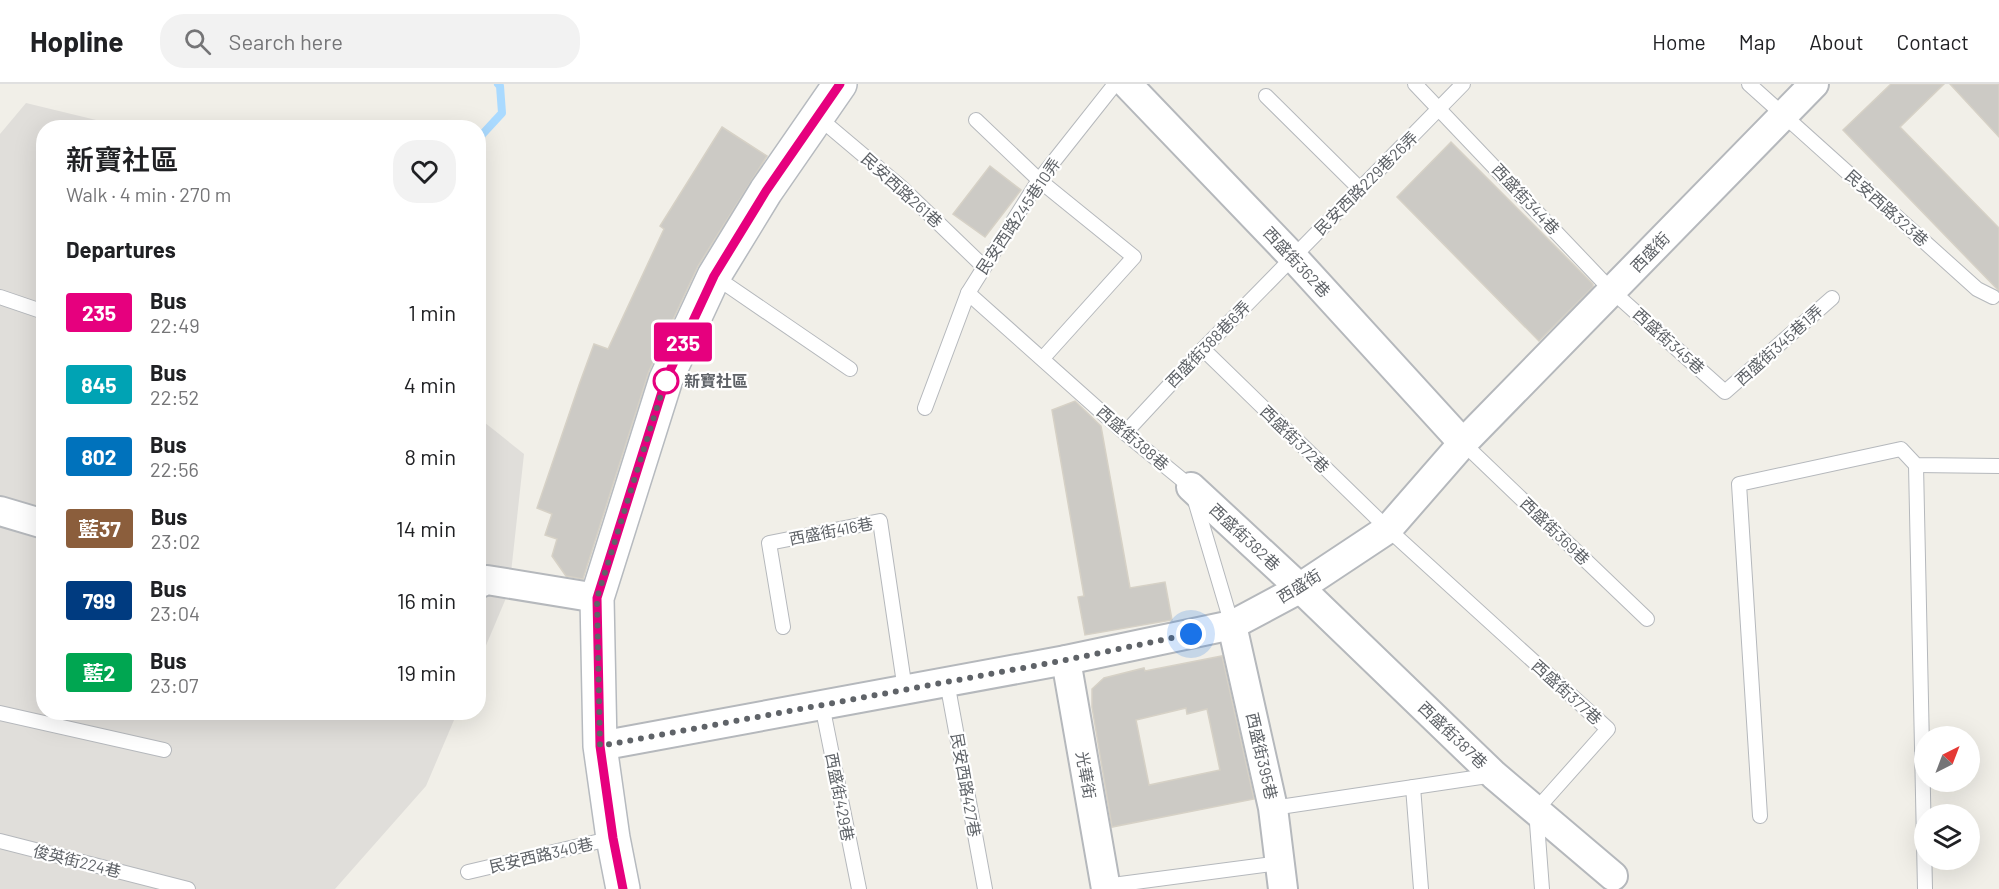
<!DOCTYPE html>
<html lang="en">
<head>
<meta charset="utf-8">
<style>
  body { margin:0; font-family:Barlow,"Noto Sans TC",sans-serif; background:#f2f2f2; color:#202124; height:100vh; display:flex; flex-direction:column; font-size:22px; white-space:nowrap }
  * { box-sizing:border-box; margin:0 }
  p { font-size:20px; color:#757577 }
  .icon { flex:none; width:33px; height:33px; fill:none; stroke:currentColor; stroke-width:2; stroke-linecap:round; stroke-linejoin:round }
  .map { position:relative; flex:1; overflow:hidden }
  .sheet { position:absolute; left:36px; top:36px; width:450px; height:600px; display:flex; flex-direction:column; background:#fff; border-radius:24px; box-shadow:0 6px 24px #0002 }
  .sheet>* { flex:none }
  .badge { padding:0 12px; border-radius:4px; font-size:21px; line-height:39px }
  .needle { width:39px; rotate:42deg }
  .tools { position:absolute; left:1914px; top:642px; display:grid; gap:12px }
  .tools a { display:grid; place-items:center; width:66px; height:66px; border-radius:50%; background:#fff; box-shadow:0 6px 24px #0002; font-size:30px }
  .you { position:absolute; width:30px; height:30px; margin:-15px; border:4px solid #fff; border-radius:50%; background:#1a73e8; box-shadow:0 0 0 9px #1a73e833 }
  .map>.badge { position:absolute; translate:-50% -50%; box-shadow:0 0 0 3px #fff }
  h2 { padding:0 30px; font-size:22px; line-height:54px }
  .round { display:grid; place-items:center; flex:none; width:63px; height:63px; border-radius:24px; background:#f2f2f2 }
  .overview { display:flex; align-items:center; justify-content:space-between; height:102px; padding:0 30px }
  h1 { font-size:28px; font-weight:600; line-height:45px }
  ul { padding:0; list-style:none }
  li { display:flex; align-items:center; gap:18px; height:72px; padding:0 30px }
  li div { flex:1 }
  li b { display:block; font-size:22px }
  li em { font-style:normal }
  li .badge { min-width:66px; font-weight:700; text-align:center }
  header { display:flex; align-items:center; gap:36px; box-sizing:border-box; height:84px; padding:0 30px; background:#fff; border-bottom:2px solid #e0e0e0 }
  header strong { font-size:28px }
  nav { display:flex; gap:33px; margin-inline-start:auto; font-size:21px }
  .search { width:420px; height:54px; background:#f2f2f2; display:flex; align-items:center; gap:15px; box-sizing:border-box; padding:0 21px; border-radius:24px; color:#757577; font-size:22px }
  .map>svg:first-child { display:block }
  .industrial { fill:#e0deda }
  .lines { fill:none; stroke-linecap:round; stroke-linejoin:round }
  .stream { stroke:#aadaff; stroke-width:8 }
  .building { fill:#cccac5; stroke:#d6d1c6; stroke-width:1.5; fill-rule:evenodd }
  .lane-casing { stroke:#b5b8bc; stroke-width:16 }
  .street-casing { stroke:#b5b8bc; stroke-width:32 }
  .secondary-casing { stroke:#b6babf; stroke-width:36 }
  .lane { stroke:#fff; stroke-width:14 }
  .street { stroke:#fff; stroke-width:28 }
  .secondary { stroke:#fff; stroke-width:33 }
  .line-casing { stroke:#fff; stroke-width:14 }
  .line { stroke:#e6007e; stroke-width:9 }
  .walk { stroke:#5f6368; stroke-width:6; stroke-dasharray:0 10.8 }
  .stop-dot { fill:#fff; stroke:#e6007e; stroke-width:3 }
  .labels { text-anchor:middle; stroke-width:4.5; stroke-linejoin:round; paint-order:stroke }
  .street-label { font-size:16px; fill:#5f6368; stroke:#fff }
  .stop-label { font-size:16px; font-weight:bold; fill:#5f6368; stroke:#fff; text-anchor:start }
</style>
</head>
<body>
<header>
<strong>Hopline</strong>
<div class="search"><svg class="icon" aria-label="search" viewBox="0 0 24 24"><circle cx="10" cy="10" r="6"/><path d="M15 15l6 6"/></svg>Search here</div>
<nav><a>Home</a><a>Map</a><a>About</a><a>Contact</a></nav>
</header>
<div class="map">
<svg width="1999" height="805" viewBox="0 0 1999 805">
  <rect width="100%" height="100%" fill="#f1efe8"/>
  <g class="industrial">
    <polygon points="26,19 125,43 44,44 44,628 457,629 426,702 335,805 0,805 0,50"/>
    <polygon points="479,334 524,370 509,507 479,578"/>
  </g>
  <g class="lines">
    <polyline class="stream" points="478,55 502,29 500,2 498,0"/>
  </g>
  <g class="building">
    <polygon points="1891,0 1944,0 1900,43 1999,144 1999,207 1843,46"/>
    <polygon points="1950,0 1999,0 1999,53"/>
    <polygon points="722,43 767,72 698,182 649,287 583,495 566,492 552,472 557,455 545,451 552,430 537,424 579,301 594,260 608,265 664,145 660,142"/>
    <polygon points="1451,58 1593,200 1593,203 1539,257 1397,113"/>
    <polygon points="990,82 1021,106 985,153 953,130"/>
    <polygon points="1075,317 1101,342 1130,504 1165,498 1172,536 1085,551 1078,513 1084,512 1052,326"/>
    <path d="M1222,572L1254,715L1112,743L1092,623V605L1104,594L1144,584L1145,587ZM1186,624L1187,630L1207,625L1220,686L1149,701L1136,636Z"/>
  </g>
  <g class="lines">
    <g class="lane-casing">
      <g id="lane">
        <polyline points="1415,0 1612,207 1725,308 1832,214"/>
        <polyline points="1749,0 1977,205 1993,213"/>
        <polyline points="1266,12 1360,105"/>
        <polyline points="818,33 901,103 984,183"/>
        <polyline points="976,36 1039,96 1134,173 1043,274"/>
        <polyline points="714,192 850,285"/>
        <polyline points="968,209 1125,349 1191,403 1232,541"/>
        <polyline points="0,213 44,228"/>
        <polyline points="1203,265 1388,445 1608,645 1536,726 1542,805"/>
        <polyline points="925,324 968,209 1039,96 1115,0"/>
        <polyline points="1125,349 1203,265 1463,0"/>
        <polyline points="1463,359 1647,535"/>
        <polyline points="1916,381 1925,805"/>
        <polyline points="783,543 769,459 880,437 905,606"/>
        <polyline points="947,598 985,805"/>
        <polyline points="822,621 859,805"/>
        <polyline points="0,629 164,666"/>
        <polyline points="1413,703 1421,805"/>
        <polyline points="1273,724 1494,691"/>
        <polyline points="1760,732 1739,400 1901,365 1916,381 1999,382"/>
        <polyline points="0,757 188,805"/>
        <polyline points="468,788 613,754"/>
        <polyline points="1105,802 1280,779"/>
      </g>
    </g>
    <g class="street-casing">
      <g id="street">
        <polyline points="1127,0 1293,173 1463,359"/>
        <polyline points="1191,403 1299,503 1494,691 1613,792"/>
        <polyline points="0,427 44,440"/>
        <polyline points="478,500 487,496 597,514"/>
        <polyline points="1232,541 1273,724 1283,805"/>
        <polyline points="1066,576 1106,805"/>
        <polyline points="600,662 1066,576 1232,541 1290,510 1388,445 1463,359 1814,0"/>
      </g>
    </g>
    <g class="secondary-casing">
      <polyline id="secondary" points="623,805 613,754 600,662 597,514 666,295 714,192 766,107 840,0"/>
    </g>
    <use href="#lane" class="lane"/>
    <use href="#street" class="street"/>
    <use href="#secondary" class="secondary"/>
  </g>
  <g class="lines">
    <g class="line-casing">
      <polyline id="line" points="623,805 613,754 600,662 597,514 666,295 714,192 766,107 840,0"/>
    </g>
    <use href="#line" class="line"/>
    <polyline class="walk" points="666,297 666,295 597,514 600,662 1066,576 1191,550"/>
  </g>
  <circle class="stop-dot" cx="666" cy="297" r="12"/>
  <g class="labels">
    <g class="street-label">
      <text transform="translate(1366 99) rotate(-45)" y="6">民安西路229巷26弄</text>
      <text transform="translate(902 106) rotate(42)" y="6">民安西路261巷</text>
      <text transform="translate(1526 115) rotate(47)" y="6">西盛街344巷</text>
      <text transform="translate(1887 124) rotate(42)" y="6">民安西路323巷</text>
      <text transform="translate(1018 132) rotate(-56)" y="6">民安西路245巷10弄</text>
      <text transform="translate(1650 168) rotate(-46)" y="6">西盛街</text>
      <text transform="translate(1297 178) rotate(47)" y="6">西盛街362巷</text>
      <text transform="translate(1669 257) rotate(42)" y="6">西盛街345巷</text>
      <text transform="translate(1208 260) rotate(-46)" y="6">西盛街388巷6弄</text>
      <text transform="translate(1779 261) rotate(-42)" y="6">西盛街345巷1弄</text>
      <text transform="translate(1133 354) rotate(41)" y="6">西盛街388巷</text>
      <text transform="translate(1295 355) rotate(44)" y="6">西盛街372巷</text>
      <text transform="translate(831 447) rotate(-11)" y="6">西盛街416巷</text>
      <text transform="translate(1555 447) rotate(44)" y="6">西盛街369巷</text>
      <text transform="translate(1245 453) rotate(43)" y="6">西盛街382巷</text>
      <text transform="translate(1299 502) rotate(-32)" y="6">西盛街</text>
      <text transform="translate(1567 608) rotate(42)" y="6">西盛街377巷</text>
      <text transform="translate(1453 651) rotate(44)" y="6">西盛街387巷</text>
      <text transform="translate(1262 672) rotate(77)" y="6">西盛街395巷</text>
      <text transform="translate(1086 691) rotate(80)" y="6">光華街</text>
      <text transform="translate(966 701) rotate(80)" y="6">民安西路427巷</text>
      <text transform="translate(840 713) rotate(79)" y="6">西盛街429巷</text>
      <text transform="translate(541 771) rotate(-13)" y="6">民安西路340巷</text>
      <text transform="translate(77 777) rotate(14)" y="6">俊英街224巷</text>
    </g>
    <g class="stop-label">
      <text x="684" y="303">新寶社區</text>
    </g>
  </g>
</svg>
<div class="tools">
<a><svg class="needle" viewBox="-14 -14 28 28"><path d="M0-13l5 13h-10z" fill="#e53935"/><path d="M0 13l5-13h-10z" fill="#757577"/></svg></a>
<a><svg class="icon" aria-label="layers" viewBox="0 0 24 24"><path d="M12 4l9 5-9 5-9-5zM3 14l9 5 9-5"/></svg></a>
</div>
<div class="you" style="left:1191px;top:550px"></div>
<b class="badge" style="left:683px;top:258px;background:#e6007e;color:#fff">235</b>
<section class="sheet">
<div class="overview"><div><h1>新寶社區</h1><p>Walk · 4 min · 270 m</p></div><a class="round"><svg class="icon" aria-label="heart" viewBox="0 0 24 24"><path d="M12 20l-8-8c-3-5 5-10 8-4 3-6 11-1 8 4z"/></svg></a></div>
<h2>Departures</h2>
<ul>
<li><span class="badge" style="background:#e6007e;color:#fff">235</span><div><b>Bus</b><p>22:49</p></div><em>1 min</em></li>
<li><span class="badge" style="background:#00a3b4;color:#fff">845</span><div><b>Bus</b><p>22:52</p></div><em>4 min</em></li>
<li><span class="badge" style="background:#0072bc;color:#fff">802</span><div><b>Bus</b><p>22:56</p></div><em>8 min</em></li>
<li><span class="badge" style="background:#8b5e3c;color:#fff">藍37</span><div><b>Bus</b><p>23:02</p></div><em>14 min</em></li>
<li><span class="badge" style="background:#003b80;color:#fff">799</span><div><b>Bus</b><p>23:04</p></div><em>16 min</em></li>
<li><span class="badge" style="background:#00a651;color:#fff">藍2</span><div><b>Bus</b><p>23:07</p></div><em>19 min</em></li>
</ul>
</section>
</div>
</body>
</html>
